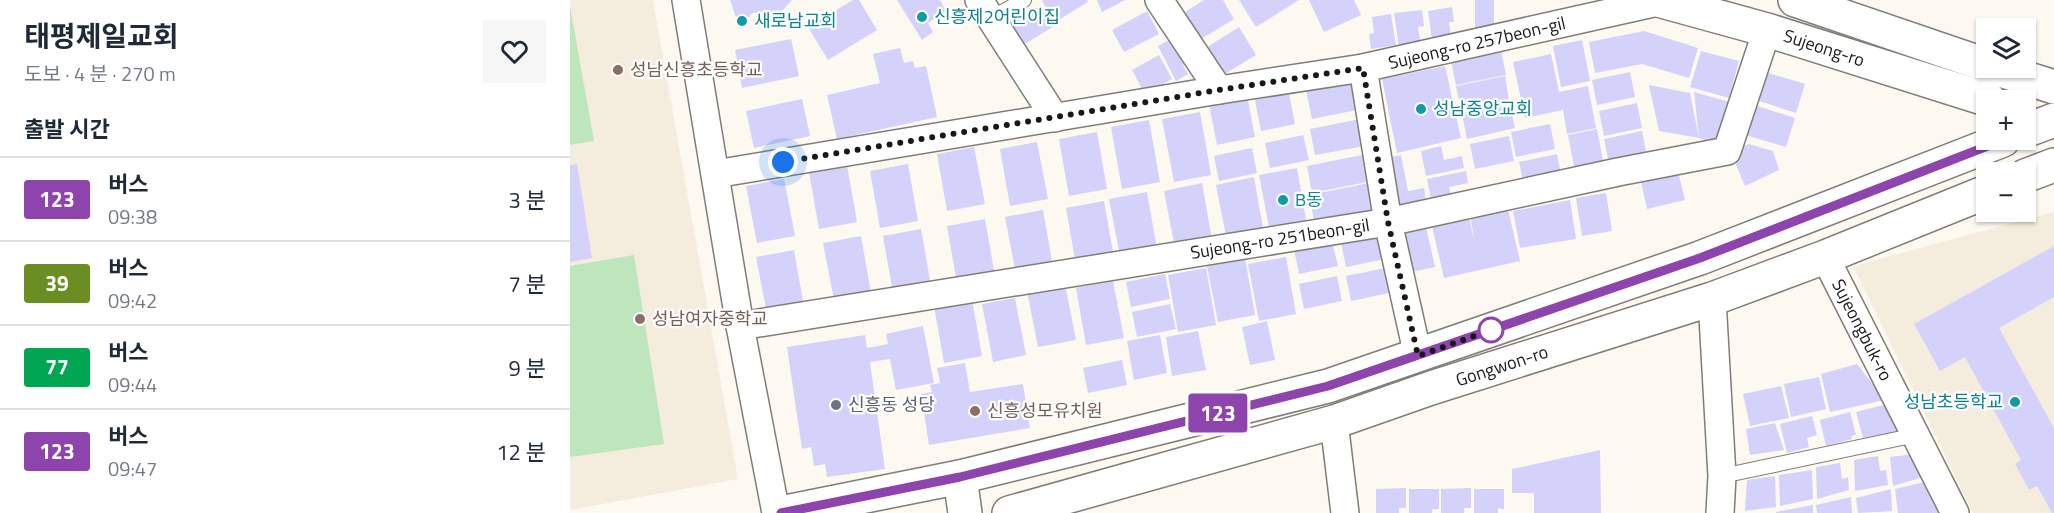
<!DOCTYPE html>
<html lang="ko">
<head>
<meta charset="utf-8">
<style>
  body { margin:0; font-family:"Titillium Web","Noto Sans KR",sans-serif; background:#f6f6f7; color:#1f2937; height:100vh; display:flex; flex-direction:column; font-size:22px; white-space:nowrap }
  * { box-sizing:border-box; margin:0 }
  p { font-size:20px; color:#747a83 }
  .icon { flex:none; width:33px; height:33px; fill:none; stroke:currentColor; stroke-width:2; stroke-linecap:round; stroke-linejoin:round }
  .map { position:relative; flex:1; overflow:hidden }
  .drawer { display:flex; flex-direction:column; background:#fff; width:570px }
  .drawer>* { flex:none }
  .badge { padding:0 12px; border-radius:4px; font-size:21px; line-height:39px }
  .controls { position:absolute; left:1406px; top:18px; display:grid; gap:12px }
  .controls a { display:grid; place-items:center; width:60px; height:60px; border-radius:0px; background:#fff; box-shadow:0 2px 4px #0004; font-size:30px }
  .you { position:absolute; width:30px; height:30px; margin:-15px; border:4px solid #fff; border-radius:50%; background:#1a73e8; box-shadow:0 0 0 9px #1a73e833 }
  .map>.badge { position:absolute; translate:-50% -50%; box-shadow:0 0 0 3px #fff }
  h2 { padding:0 24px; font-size:22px; line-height:54px }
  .round { display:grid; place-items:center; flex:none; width:63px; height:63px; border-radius:0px; background:#f6f6f7 }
  .overview { display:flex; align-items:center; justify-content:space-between; height:102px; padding:0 24px }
  h1 { font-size:28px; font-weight:700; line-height:45px }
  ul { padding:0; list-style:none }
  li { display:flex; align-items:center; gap:18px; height:84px; padding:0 24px; border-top:2px solid #e0e1e3 }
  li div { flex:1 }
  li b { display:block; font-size:22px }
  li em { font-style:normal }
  li .badge { min-width:66px; font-weight:700; text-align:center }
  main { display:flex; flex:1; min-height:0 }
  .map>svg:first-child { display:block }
  .built { fill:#f4edde }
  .green { fill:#bee6bc }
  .building { fill:#d4d1fa }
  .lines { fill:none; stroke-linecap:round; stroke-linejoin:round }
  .service-casing { stroke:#807d76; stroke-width:16 }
  .minor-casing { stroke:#807d76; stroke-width:30 }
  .secondary-casing { stroke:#807d76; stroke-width:36 }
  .service { stroke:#fff; stroke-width:14 }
  .minor { stroke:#fff; stroke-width:27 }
  .secondary { stroke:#fff; stroke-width:33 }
  .line-casing { stroke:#fff; stroke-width:14 }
  .line { stroke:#8e44ad; stroke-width:9 }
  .walk { stroke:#191815; stroke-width:6; stroke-dasharray:0 10.8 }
  .culture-dot { fill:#0f9aa8; stroke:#fff; stroke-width:2 }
  .education-dot { fill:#8d6e63; stroke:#fff; stroke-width:2 }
  .stop-dot { fill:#fff; stroke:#8e44ad; stroke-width:3 }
  .worship-dot { fill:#6b7280; stroke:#fff; stroke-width:2 }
  .labels { text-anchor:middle; stroke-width:4.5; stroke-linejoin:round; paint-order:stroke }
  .culture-label { font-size:18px; fill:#0d838f; stroke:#fff; text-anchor:start }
  .street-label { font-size:18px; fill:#191815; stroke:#fff }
  .education-label { font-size:18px; fill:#785e54; stroke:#fff; text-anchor:start }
  .worship-label { font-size:18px; fill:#5b616d; stroke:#fff; text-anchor:start }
</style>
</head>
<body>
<main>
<section class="drawer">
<div class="overview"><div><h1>태평제일교회</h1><p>도보 · 4 분 · 270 m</p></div><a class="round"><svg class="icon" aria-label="heart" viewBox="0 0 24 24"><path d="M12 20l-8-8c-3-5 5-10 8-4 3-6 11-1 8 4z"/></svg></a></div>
<h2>출발 시간</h2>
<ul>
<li><span class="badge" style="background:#8e44ad;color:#fff">123</span><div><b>버스</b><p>09:38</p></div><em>3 분</em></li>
<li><span class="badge" style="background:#6b8e23;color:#fff">39</span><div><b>버스</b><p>09:42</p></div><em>7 분</em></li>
<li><span class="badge" style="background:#00a651;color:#fff">77</span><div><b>버스</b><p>09:44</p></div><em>9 분</em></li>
<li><span class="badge" style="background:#8e44ad;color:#fff">123</span><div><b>버스</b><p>09:47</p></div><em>12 분</em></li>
</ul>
</section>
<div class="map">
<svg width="1484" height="513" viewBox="0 0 1484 513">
  <rect width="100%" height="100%" fill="#fdf9f1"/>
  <g class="built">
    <polygon points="0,0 83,0 168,479 0,510"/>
    <polygon points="1484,212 1484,513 1403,513 1283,266"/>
  </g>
  <g class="green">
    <polygon points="0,6 24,141 0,145"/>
    <polygon points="64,255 94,444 0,457 0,266"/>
  </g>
  <g class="building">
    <polygon points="160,0 222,0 211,12 182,13 170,29"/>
    <polygon points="283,0 289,0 307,30 258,60 238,27"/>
    <polygon points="327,0 370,0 376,11 358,23 363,32 352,40"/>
    <polygon points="473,0 517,0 518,2 485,22 472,1"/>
    <polygon points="527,0 555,0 532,12"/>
    <polygon points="634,0 653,0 664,19 631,39 615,12"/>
    <polygon points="669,0 729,0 686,27"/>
    <polygon points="739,0 784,0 791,15 754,32"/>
    <rect x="905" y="0" width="19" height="30"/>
    <polygon points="471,5 484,26 450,47 437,25"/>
    <polygon points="882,7 884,22 879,22 881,37 862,40 858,11"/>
    <polygon points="852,10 854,26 848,27 851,45 829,48 824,13"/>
    <polygon points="577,11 589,34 554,52 542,30"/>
    <polygon points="821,14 826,45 801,49 799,34 804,33 802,17"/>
    <polygon points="669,27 686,55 653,75 636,48"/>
    <polygon points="1074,31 1128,48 1119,78 1072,64 1025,73 1019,42"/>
    <polygon points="606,36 619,61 613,65 618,74 606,81 588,46"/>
    <polygon points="221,39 229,76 172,88 165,50"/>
    <polygon points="1012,40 1020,81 991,87 983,46"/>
    <polygon points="330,48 334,63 343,61 345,68 356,66 367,117 267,139 257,95 310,83 303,54"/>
    <polygon points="931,50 936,75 886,85 881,60"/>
    <polygon points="1131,51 1169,61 1159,98 1120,87"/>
    <polygon points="981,54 989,92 1018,86 1026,128 997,134 993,110 955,118 943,62"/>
    <polygon points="589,55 602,79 575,94 562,70"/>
    <polygon points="875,66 891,138 827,153 812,79"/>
    <polygon points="1192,71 1235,84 1226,113 1183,99"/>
    <polygon points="1060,72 1065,97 1027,105 1022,80"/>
    <polygon points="935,76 939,101 891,111 886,86"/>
    <polygon points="781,80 787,110 742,119 736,90"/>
    <polygon points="1079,85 1120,93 1129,138 1089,131"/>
    <polygon points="718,88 725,124 691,131 684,95"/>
    <polygon points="1124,92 1163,103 1149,145 1129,138"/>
    <polygon points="677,96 685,137 647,145 639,104"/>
    <polygon points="232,99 240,136 184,148 176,111"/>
    <polygon points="1067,103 1072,128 1034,136 1029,111"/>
    <polygon points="940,104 945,128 897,139 892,114"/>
    <polygon points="1181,104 1225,118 1216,147 1172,134"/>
    <polygon points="630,112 641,175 604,182 592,119"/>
    <polygon points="790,119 795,146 745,155 740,129"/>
    <polygon points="579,120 590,182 552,189 541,127"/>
    <polygon points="980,124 985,149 946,157 941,132"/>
    <polygon points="1027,129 1035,171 1006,177 998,135"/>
    <polygon points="1072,131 1077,156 1039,164 1034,139"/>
    <polygon points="527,132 537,189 499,196 489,139"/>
    <polygon points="733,135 739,160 700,168 695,143"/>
    <polygon points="939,136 944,161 905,169 900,144"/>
    <polygon points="467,142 478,199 440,206 430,149"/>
    <polygon points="1179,144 1203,151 1209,170 1175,186 1164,160 1170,147"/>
    <polygon points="871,146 874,160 892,156 894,168 856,176 851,151"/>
    <polygon points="404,147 415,204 377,211 367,154"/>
    <polygon points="682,148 687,173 649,181 644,156"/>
    <polygon points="987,154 992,179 954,187 949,162"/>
    <polygon points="792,155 797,182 742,193 737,166"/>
    <polygon points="831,155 838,191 854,188 857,207 827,212 817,158"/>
    <polygon points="1106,163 1115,200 1077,209 1069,172"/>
    <polygon points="7,164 22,258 0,262 0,165"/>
    <polygon points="338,164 348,221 310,228 300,171"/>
    <polygon points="277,165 287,222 249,229 239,172"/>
    <polygon points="727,168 737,225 700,232 689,175"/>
    <polygon points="896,171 898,183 879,187 882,200 862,204 857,179"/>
    <polygon points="684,177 694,234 657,241 646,185"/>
    <polygon points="214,179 225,236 187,243 176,186"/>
    <polygon points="804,182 810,213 745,226 739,195"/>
    <polygon points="632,183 642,240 605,248 594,191"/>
    <polygon points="577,192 587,249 550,256 539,199"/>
    <polygon points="1036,193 1042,231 1012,236 1006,198"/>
    <polygon points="1000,200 1006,239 950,248 943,211"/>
    <polygon points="534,201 544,258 506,265 496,208"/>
    <polygon points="937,205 950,261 874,278 861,222 898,213 905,244 900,214"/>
    <polygon points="473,210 483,267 446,274 435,217"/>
    <polygon points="415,219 425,276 387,283 377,226"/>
    <polygon points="855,223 865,267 836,273 826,230"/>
    <polygon points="351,229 361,286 323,293 313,236"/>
    <polygon points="809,234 815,259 776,267 771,242"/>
    <polygon points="291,236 301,293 264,300 253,243"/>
    <polygon points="762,241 768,266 729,274 724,249"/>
    <polygon points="1484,246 1484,297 1429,328 1484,428 1484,513 1482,513 1467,486 1459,490 1445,464 1451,460 1395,357 1370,371 1344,324"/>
    <polygon points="224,250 234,307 197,314 186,257"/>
    <polygon points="716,257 726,314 689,321 678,264"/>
    <polygon points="675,258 685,315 648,322 637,266"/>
    <polygon points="636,268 646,325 608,332 598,275"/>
    <polygon points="815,268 819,293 781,301 776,276"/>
    <polygon points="595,274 600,299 561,307 556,282"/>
    <polygon points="767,276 772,301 734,309 729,284"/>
    <polygon points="543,281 554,338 516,345 506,288"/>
    <polygon points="495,284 506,340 468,347 457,291"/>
    <polygon points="445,298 456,355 423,362 412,304"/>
    <polygon points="402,299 412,356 374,363 364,306"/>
    <polygon points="600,304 606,329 567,337 562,312"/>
    <polygon points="697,321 705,360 680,365 672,327"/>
    <polygon points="353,326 364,383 326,390 320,359 300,362 315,469 257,477 255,464 244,466 241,447 232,449 217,347 295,335 297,348 318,344 316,334"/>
    <polygon points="628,331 636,370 602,376 596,337"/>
    <polygon points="590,335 597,373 564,380 557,341"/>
    <polygon points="552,360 557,385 518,393 513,368"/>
    <polygon points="395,363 400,392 453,384 460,428 359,445 351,394 362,392 360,385 370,383 367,368"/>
    <polygon points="1287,364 1315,400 1260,412 1251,374"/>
    <polygon points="1249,377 1256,409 1221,417 1214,384"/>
    <polygon points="1211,386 1219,418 1180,426 1173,394"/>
    <polygon points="1317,404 1332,431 1293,438 1286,412"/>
    <polygon points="1280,412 1286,435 1281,436 1282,439 1256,446 1250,420"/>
    <polygon points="1242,416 1247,435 1237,438 1239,447 1217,453 1210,424"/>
    <polygon points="1205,423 1214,450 1180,455 1176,429"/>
    <polygon points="1030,450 1031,513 964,513 964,493 942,493 942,469"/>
    <polygon points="1344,454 1357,476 1323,486 1320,457"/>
    <polygon points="1308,456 1310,471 1316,470 1318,485 1285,491 1284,460"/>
    <polygon points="1270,463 1272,479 1278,477 1279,490 1247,499 1246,467"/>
    <polygon points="1242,470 1243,499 1210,506 1209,475"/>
    <polygon points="1205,476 1206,507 1175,511 1177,480"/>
    <polygon points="1359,481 1370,513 1328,513 1325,489"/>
    <polygon points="836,488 836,508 829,508 829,513 806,513 806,489"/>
    <polygon points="901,488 901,508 894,508 894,513 871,513 871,489"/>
    <polygon points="839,489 869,489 869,509 862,509 862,513 839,513"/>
    <polygon points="904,489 934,489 934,509 928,508 928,513 904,513"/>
    <polygon points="1321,489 1322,511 1288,513 1286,498"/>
    <polygon points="1281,497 1282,513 1247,513 1246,505"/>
    <polygon points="1243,505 1243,513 1206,513 1206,512"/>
  </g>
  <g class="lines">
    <g class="service-casing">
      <g id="service">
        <polyline points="421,18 454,0"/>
        <polyline points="1152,476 1346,435"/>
      </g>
    </g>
    <g class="minor-casing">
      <g id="minor">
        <polyline points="116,0 170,326 206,513"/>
        <polyline points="409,0 485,118"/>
        <polyline points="589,0 649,90"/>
        <polyline points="793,68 818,222 848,356"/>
        <polyline points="145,174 649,90 793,68 1092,1"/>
        <polyline points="1255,257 1385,513"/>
        <polyline points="1142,299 1152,476 1150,513"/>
        <polyline points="170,326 818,222 1048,172 1157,151 1197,30"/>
        <polyline points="764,422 775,513"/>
      </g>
    </g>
    <g class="secondary-casing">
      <g id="secondary">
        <polyline points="1088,0 1197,30 1419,100"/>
        <polyline points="1225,0 1416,65"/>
        <polyline points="1424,68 1484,87"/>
        <polyline points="1455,131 1484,120"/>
        <polyline points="1455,176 1484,165"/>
        <polyline points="390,477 395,513"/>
        <polyline points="211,513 390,477 758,386 1130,258 1433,140"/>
        <polyline points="439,513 764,422 861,388 1142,299 1255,257 1416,192"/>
      </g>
    </g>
    <use href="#service" class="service"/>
    <use href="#minor" class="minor"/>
    <use href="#secondary" class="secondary"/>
  </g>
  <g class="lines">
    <g class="line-casing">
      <polyline id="line" points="211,513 390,477 758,386 1130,258 1433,140"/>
    </g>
    <use href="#line" class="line"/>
    <polyline class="walk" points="213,162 649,90 793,68 818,222 848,356 921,330"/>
  </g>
  <g class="culture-dot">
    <circle cx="352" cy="17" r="6"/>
    <circle cx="172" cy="21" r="6"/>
    <circle cx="851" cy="109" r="6"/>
    <circle cx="713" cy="200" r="6"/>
    <circle cx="1445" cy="402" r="6"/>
  </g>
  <g class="education-dot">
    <circle cx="48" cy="70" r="6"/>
    <circle cx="70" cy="319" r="6"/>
    <circle cx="405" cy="411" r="6"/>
  </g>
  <circle class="stop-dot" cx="921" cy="330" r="12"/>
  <circle class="worship-dot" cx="266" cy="405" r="6"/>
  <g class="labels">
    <g class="culture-label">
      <text x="364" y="23">신흥제2어린이집</text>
      <text x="184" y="27">새로남교회</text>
      <text x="863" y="115">성남중앙교회</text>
      <text x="725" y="206">B동</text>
      <text x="1433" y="408" text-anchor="end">성남초등학교</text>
    </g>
    <g class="street-label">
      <text transform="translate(907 43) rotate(-13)" y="6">Sujeong-ro 257beon-gil</text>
      <text transform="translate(1254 48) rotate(18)" y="6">Sujeong-ro</text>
      <text transform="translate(710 239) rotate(-9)" y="6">Sujeong-ro 251beon-gil</text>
      <text transform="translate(1292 330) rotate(63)" y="6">Sujeongbuk-ro</text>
      <text transform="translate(932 366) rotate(-18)" y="6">Gongwon-ro</text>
    </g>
    <g class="education-label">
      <text x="60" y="76">성남신흥초등학교</text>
      <text x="82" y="325">성남여자중학교</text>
      <text x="417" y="417">신흥성모유치원</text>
    </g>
    <g class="worship-label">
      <text x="278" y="411">신흥동 성당</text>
    </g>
  </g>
</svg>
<div class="controls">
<a><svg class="icon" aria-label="layers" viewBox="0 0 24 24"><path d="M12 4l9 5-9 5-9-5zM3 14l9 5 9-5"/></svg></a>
<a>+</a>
<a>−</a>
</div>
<div class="you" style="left:213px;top:162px"></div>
<b class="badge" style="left:648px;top:413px;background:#8e44ad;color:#fff">123</b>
</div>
</main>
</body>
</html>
